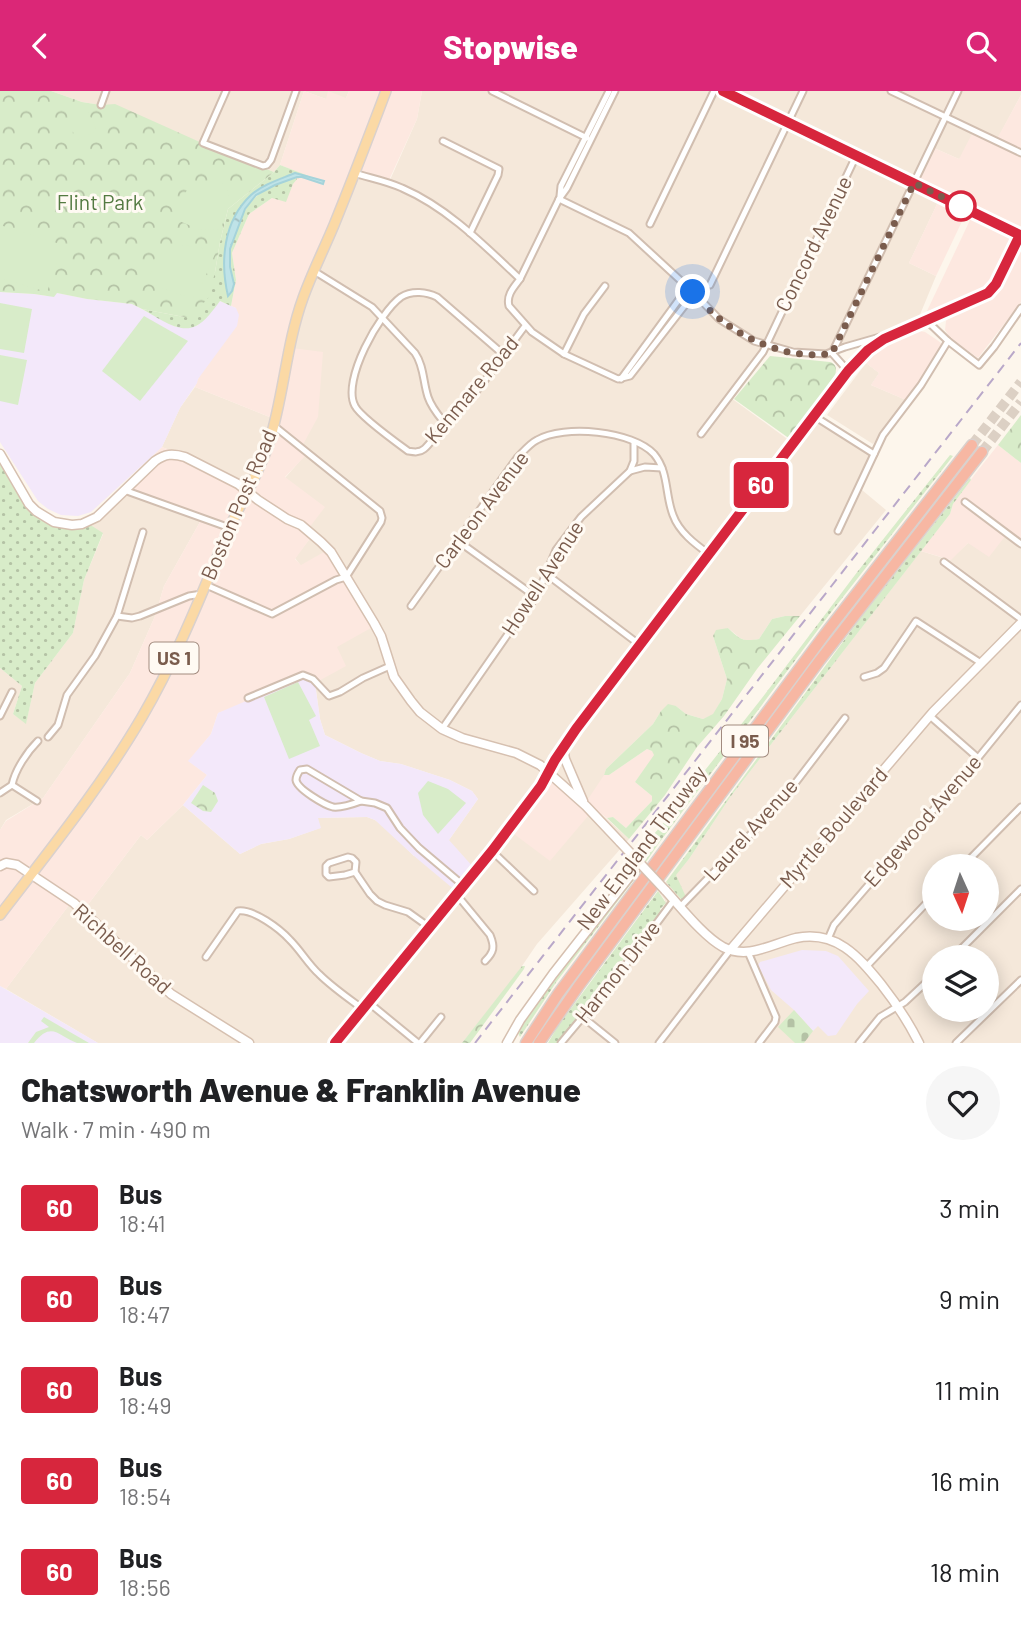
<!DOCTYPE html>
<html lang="en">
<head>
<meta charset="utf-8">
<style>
  body { margin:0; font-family:Barlow,sans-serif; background:#f6f6f6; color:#202124; height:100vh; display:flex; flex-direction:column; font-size:26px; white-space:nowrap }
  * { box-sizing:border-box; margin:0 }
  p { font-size:23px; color:#757577 }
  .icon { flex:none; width:38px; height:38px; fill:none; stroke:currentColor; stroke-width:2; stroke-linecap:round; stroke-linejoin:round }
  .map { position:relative; height:952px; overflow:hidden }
  .side { display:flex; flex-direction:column; background:#fff; flex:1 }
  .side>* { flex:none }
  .badge { padding:0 14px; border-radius:5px; font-size:24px; line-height:46px }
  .needle { width:46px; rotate:177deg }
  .buttons { position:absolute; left:922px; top:763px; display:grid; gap:14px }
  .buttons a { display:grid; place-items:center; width:77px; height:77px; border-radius:50%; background:#fff; box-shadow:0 4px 18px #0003; font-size:35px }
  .you { position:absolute; width:35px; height:35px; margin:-18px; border:5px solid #fff; border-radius:50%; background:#1a73e8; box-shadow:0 0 0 10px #1a73e833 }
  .map>.badge { position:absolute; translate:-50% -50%; box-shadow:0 0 0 4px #fff }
  .round { display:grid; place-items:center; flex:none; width:74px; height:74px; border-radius:37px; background:#f6f6f6 }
  .headline { display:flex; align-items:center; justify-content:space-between; height:119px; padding:0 21px }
  h1 { font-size:33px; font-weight:800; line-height:52px }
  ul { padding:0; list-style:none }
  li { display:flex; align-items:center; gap:21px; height:91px; padding:0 21px }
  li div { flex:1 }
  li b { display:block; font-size:26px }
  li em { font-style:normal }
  li .badge { min-width:77px; font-weight:700; text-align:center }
  header { display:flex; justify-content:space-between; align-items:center; height:91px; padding:0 21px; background:#db2777; color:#fff; font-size:32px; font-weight:800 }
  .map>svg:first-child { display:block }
  .residential { fill:#f5e8da; fill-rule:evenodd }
  .commercial { fill:#fde8e0 }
  .education { fill:#f3e8fa }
  .grass { fill:url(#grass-dots) }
  .forest { fill:url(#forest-crowns) }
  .cemetery { fill:url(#cemetery-stones) }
  .garden { fill:#d8ecc9 }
  .water { fill:url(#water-ripples); stroke:#a5d3da; stroke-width:2 }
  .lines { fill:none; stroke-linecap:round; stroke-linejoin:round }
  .highway-tunnel { stroke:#dcd0c4; stroke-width:10; stroke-dasharray:10 5; stroke-linecap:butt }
  .street-casing { stroke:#d1beb0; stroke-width:9 }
  .secondary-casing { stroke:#d6c0b0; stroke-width:11 }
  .primary-casing { stroke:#dad1cd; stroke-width:12 }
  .highway-casing { stroke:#dad1cd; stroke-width:13 }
  .street { stroke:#fff; stroke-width:5 }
  .secondary { stroke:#fff; stroke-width:8 }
  .primary { stroke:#fbd9a5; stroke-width:9 }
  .highway { stroke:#f7b7a3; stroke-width:10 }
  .rail { stroke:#b9a8c9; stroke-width:2; stroke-dasharray:10 7; stroke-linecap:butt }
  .secondary-bridge-casing { stroke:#d6c0b0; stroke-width:11; stroke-linecap:butt }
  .secondary-bridge { stroke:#fff; stroke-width:8 }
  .line-casing { stroke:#fff; stroke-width:16 }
  .line { stroke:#d7263d; stroke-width:10 }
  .walk { stroke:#7a5c4d; stroke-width:7; stroke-dasharray:0 12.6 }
  .stop-dot { fill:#fff; stroke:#d7263d; stroke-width:3.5 }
  .labels { text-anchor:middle; stroke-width:6; stroke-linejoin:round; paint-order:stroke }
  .shield { fill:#fffaf3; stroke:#a28b7f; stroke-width:2 }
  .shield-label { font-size:19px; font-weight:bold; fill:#7a5c4d }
  .park-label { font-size:21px; fill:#537a41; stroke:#fffaf3 }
  .street-label { font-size:21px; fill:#7a5c4d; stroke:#fffaf3 }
</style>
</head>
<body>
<header><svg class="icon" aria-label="back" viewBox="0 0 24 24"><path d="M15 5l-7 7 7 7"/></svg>Stopwise<svg class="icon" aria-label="search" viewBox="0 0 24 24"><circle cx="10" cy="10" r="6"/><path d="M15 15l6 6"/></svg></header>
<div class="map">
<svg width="1021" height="952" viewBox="0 0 1021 952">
  <defs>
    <pattern id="grass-dots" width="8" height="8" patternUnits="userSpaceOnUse" patternTransform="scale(1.75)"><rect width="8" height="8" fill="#d8ecc9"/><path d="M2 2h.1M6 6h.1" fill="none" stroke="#b4c2a5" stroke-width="1.8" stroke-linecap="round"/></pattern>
    <pattern id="forest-crowns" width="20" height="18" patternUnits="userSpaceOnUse" patternTransform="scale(1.75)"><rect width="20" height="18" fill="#d8ecc9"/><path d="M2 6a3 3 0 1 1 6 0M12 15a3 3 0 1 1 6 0" fill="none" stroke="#b4c2a5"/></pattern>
    <pattern id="cemetery-stones" width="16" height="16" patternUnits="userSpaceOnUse" patternTransform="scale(1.75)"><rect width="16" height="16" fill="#d8ecc9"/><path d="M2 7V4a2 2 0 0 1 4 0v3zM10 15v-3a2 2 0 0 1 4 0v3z" fill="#b4c2a5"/></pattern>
    <pattern id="water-ripples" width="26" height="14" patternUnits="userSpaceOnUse" patternTransform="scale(1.75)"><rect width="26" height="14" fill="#bfe3e8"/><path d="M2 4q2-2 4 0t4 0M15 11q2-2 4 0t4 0" fill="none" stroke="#a0bbbe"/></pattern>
  </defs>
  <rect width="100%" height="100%" fill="#fdf6ec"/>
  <g class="residential">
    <polygon points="51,0 349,0 346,7 326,8 304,0 280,74 274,81 202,52 101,14 82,11"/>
    <polygon points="422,0 1021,0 1021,4 998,47 959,68 934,57 913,99 938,111 909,172 936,185 919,226 894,239 825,261 772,253 731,307 790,350 810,324 870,364 856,394 886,419 800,525 785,525 772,528 759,548 747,550 740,547 728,537 713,545 727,588 722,608 713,624 703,628 686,623 676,615 661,620 653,633 606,678 594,718 606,727 629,748 537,853 509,894 462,952 98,952 6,898 69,814 80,824 141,744 147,749 183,714 240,763 261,753 289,748 320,737 317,727 367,726 375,729 382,734 414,765 449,749 478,708 472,700 450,689 401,673 380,670 361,662 325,644 320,628 315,592 337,556 301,475 295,467 314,442 309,437 285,387 305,364 300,359 292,257 298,227 354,81 390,89 417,28"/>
    <polygon points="866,272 879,282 871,294 906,309 873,353 827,324"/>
    <polygon points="195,296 272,327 262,364 247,397 195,369 162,356 180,317"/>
    <polygon points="125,402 201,429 164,495 155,525 130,582 43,707 6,729 0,739 0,577 22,595 13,623 26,632 35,592 73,542 84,489 103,443 89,433"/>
    <path d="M1005,444L1021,456V952H558L665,814V809L658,800L666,791L681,808L675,784L689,768L731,705L921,460L950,469L968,452ZM934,775H987V828H934ZM934,866H987V919H934Z"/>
  </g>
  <g class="commercial">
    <polygon points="304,0 326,8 328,0 346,7 349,0 422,0 417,28 389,89 354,81 316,172 292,257 323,261 318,326 300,359 306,364 285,386 325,416 309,437 314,442 295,468 301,474 331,457 378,533 337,556 346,575 315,592 218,622 211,643 189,670 207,684 183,714 147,749 141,744 80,824 69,814 6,898 0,895 0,739 6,730 43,707 130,582 155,525 164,495 201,429 125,402 134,383 162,356 195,369 246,397 262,364 272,327 195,296 198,288 236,217 231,215 236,189 232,162 249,123 272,107 298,81 280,74"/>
    <polygon points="1021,4 1021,138 919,88 934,57 959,68 975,37 998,46"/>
    <polygon points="938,111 965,124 936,185 909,172"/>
    <polygon points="971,127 1012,145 990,189 984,197 978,202 927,223 927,220"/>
    <polygon points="1021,155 1021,211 978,267 950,247 945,239 946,230 949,226 988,208 995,202"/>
    <polygon points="920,240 925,241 937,249 941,252 941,254 929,276 906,309 871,294 879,282 866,272 878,259 914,241"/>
    <polygon points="998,354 1021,372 1021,456 1006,444 989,466 968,452 951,469 921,460 950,423 953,413 975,383"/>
    <polygon points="647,658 652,660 655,664 635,691 652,705 652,710 626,737 613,726 607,727 594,718 550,770 510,740 550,685 584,714 604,684 609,684"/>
  </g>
  <g class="education">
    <polygon points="0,201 34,203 46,205 57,202 87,208 132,213 176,236 197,235 220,210 236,217 239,224 237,235 198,288 197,292 180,317 162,356 91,421 78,425 61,424 48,418 38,410 0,351"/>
    <polygon points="298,588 308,589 315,592 320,628 325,644 361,662 380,670 401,673 450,689 472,700 478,708 449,749 474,777 456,800 414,765 375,729 367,726 318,727 321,737 289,748 261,753 240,763 183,714 207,684 188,670 211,643 218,622"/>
    <polygon points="802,859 826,860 838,865 869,900 857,913 836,944 828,945 818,935 813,940 794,919 771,899 758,874 760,871"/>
    <polygon points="0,895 98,952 0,952"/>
  </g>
  <g class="grass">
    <path d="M280,74L314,87L295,82L281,87L253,103L241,116L224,176L225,184L233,193C231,182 228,171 230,160C230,154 233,149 235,144C243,118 253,101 281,92C290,89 298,85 307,88L300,86L298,87L293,93L286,111L272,107L249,123L232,162L236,189L231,215L220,210C214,218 205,231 196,235C179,244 156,225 142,218L184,226L215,181L220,151L228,118L274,81Z"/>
    <polygon points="950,364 953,365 829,524 659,752 646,771 638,761 661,735 762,607 858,480"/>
    <path d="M0,373C14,397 30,431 61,435C70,437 81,434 89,433L103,442L84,489L73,542L35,592L26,633L13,623L22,595L0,577Z"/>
    <polygon points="970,387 971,389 953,413 950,423 731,705 689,768 676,784 686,806 681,808 666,791 859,529"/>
    <polygon points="638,779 640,781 557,890 520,946 517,940 531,917"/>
    <polygon points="658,800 666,812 660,818 661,820 558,952 548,952 558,935"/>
  </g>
  <g class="forest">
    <polygon points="0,0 51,0 82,11 101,14 115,13 202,52 274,81 228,118 220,151 215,181 209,206 193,224 184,226 142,218 132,213 87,208 57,202 54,206 34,203 0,201"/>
    <path d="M770,265L830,271C836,273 837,278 835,284L790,348L734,308Z"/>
    <polygon points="1021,324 1021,372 998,354"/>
    <path d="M785,525H800L757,578L724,625L697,656L665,704L629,748L607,727L613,726L626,737L652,710V705L635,691L654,664L652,660L647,658L609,684H604L606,678L653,633L661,620L668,613L676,615L686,623L703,628L713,623L722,608L727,588L713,545L716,539L728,537C740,548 742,551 759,548L772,528Z"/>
    <polygon points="203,694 215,702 218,710 211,721 203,720 191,712"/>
    <polygon points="522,875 525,875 524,878 470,952 462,952"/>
  </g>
  <polygon class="cemetery" points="794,919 813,940 804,952 795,952 778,936"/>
  <g class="garden">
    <polygon points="87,19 97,40 77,49 67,29"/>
    <path d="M216,87C238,100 226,119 221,139L198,138L177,129L176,120L189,95Z"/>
    <polygon points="0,134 63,154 47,201 0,187"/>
    <polygon points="175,153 209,158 215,163 197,205 190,207 148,192 155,167"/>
    <polygon points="0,212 32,218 24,262 0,258"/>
    <polygon points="144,225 188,250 140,310 102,280"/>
    <polygon points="0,264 27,269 18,314 0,310"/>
    <polygon points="298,591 316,625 309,629 320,655 289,668 264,606"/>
    <polygon points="428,690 448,698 466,712 438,743 423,724 418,702"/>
    <path d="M44,926L89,952C87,952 78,952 77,952C59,946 52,929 34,952H28L36,941L49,936L41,930Z"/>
  </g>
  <path class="water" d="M295,82L324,90L323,93L302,86H297L275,94L256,104L245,118L230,158V176L234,193L232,200L228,205C220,171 223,130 251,104C263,93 281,88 295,82Z"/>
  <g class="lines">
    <g class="highway-tunnel">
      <polyline points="972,354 1021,291"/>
      <polyline points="982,361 1021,311"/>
    </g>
    <g class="street-casing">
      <g id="street">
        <polyline points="226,0 203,52 263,75 267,74 271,69 296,0"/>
        <polyline points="492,0 587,47"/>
        <path d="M615,0L567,97L559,108L520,188C514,196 506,204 509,215L532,241L564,263L618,288L630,285L689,209L693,201"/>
        <polyline points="891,0 1021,62"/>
        <polyline points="101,14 106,0"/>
        <polyline points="443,50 499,78 498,84 470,142"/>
        <path d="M354,82C370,87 387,90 402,97C448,117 484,154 520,188"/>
        <polyline points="560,105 561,95 609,0"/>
        <polyline points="559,108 629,142 693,201 719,228 754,250 793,261 826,263 845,256 887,244"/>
        <polyline points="650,133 714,0"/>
        <path d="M314,180L372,216L415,262C424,275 423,291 428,306C432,318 440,326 447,335"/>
        <polyline points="710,194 803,0"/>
        <polyline points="926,229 948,250 979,274 994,256 1021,217"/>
        <polyline points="832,262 958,0"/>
        <polyline points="832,262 848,280"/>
        <polyline points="564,263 584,223 605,195"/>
        <path d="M504,264L437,206C427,201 412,199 401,206C380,221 341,290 355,315C360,325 397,352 408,360C414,361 419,362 424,358C428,355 431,350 435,346C469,315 497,272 525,235"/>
        <polyline points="621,288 683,203 693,201"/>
        <polyline points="814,325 874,363"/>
        <polyline points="701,343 763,261 856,65"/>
        <polyline points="630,380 634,370 634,351"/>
        <polyline points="124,399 230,437"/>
        <polyline points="965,411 1021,453"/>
        <polyline points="838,440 883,344 921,294 948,250"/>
        <polyline points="458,450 536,506"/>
        <polyline points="944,471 1021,528"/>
        <polyline points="545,482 640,554"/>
        <polyline points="206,494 272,523 336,489 346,486 381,431 382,427 380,420 273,334"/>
        <path d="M411,515L517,367C523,361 529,353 537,349C564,333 633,340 654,363C669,381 665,404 673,424C679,441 695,453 709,463"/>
        <polyline points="117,525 143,441"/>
        <polyline points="864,586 877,582 884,577 916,530 981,572"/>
        <polyline points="248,607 303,584 313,588 329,605 340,601 363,587 390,575"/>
        <polyline points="0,625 12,601"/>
        <polyline points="930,625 978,667"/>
        <polyline points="442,638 517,530 536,506 556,459 581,426 630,380 645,376 662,377"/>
        <polyline points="48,646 58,634 67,604 95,565 117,525 132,527 140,525 189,505 202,503"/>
        <path d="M307,678L361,710C353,713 342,717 333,716C325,714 297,698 296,689C296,685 298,682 300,679Z"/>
        <path d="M12,694C15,679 27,661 38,650"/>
        <polyline points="12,694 37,710"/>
        <polyline points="0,702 12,694"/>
        <polyline points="361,710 375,712 387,717 400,737 419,757 464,795"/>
        <polyline points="492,760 534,800"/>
        <polygon points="348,766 352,767 356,771 355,781 345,784 329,786 326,783 326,775 329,772"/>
        <polyline points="963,775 1021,716"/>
        <polyline points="355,781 370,803 377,810 385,814 408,821 429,836"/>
        <path d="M457,804L490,844C495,856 494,861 485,870"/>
        <polyline points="680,816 777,716 845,627"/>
        <polyline points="828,848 834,834 978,667 1021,614"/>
        <polyline points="748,861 776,926 775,931 759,952"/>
        <path d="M206,866L238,820C254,818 280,838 290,849C301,860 308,873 319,883C332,896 348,907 363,918"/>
        <polyline points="953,866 1021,798"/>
        <polyline points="866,876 934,804"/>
        <polyline points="368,911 418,952"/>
        <polyline points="584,927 615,952"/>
        <polyline points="420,952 441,926"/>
        <polyline points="561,952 618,884 674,809"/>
        <polyline points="659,952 731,858"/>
        <polyline points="859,952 880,926 905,911 934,884"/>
        <polyline points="956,952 1021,889"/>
      </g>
    </g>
    <g class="secondary-casing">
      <g id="secondary">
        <polyline points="723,0 1021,144"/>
        <path d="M0,363L29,413L36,420L54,431L72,434L82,433L97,426L155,370C165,363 172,362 185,366L238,393L258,409L287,428L301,434L321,451L331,461L374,532L381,545L394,586L411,610L420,621L442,638L462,647L516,662L540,674L586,715L620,751"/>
        <polyline points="563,657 565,668 583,710"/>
        <polyline points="0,775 6,772 17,774 74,812 171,903 249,952"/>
        <path d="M665,799C680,815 703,845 723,856C748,869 771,853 796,847C836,839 858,865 881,893C896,912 908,930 919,952"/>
        <polyline points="731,858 933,621 1021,532"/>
        <polyline points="335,952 457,804 513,733 541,695 555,669 576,638 848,280 868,259 884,248 988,202 996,193 1021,142"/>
        <polyline points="507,952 520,929 553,883 640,772"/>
      </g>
    </g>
    <g class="primary-casing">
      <path id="primary" d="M0,824C49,760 101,696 142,626C177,566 202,502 229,438C242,409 259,382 269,352C284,304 286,254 303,207C312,182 324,158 334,134C352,90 369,45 386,0"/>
    </g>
    <g class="highway-casing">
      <g id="highway">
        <polyline points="526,952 558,903 825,543 972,354"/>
        <polyline points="539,952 578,896 820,569 982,361"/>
      </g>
    </g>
    <use href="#street" class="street"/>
    <use href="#secondary" class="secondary"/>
    <use href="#primary" class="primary"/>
    <use href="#highway" class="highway"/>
    <polyline class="rail" points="475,952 1021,252"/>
    <g class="secondary-bridge-casing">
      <polyline id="secondary-bridge" points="620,751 665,799"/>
    </g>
    <use href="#secondary-bridge" class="secondary-bridge"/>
  </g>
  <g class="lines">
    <g class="line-casing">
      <polyline id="line" points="335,952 492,760 541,695 555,669 576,638 848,280 868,259 884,248 988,202 996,193 1020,144 723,0"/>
    </g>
    <use href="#line" class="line"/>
    <path class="walk" d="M693,201C702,210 710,221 720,228C747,251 796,270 832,262L914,92L963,116L961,115"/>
  </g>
  <circle class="stop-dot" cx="961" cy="115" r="14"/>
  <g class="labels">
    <g class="shield">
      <rect x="149.5" y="551.5" width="49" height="31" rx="5"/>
      <rect x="722" y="634.5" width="46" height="31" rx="5"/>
    </g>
    <g class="shield-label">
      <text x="174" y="574">US 1</text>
      <text x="745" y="657">I 95</text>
    </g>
    <g class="park-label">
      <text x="100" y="119">Flint Park</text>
    </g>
    <g class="street-label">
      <text transform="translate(814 153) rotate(-64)" y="7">Concord Avenue</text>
      <text transform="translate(472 299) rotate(-50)" y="7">Kenmare Road</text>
      <text transform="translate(239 414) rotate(-67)" y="7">Boston Post Road</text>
      <text transform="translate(482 419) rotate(-53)" y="7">Carleon Avenue</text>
      <text transform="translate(543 487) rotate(-57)" y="7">Howell Avenue</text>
      <text transform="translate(923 730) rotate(-49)" y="7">Edgewood Avenue</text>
      <text transform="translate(834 737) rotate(-49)" y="7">Myrtle Boulevard</text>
      <text transform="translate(751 739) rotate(-48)" y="7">Laurel Avenue</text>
      <text transform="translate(642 757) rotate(-53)" y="7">New England Thruway</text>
      <text transform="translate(122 858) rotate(42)" y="7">Richbell Road</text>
      <text transform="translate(618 881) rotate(-52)" y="7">Harmon Drive</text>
    </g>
  </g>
</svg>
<div class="buttons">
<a><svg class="needle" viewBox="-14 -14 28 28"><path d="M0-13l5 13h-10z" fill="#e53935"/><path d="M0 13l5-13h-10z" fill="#757577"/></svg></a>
<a><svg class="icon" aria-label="layers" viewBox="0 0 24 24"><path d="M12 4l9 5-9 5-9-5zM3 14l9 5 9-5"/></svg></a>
</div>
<div class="you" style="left:693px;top:201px"></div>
<b class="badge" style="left:761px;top:394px;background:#d7263d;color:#fff">60</b>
</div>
<section class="side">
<div class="headline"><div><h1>Chatsworth Avenue &amp; Franklin Avenue</h1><p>Walk · 7 min · 490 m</p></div><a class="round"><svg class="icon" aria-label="heart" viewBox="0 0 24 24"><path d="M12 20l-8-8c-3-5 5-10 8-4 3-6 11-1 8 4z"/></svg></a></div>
<ul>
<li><span class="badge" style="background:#d7263d;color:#fff">60</span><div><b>Bus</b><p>18:41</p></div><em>3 min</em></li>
<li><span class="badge" style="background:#d7263d;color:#fff">60</span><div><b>Bus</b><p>18:47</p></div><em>9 min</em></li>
<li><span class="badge" style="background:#d7263d;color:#fff">60</span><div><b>Bus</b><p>18:49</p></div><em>11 min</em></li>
<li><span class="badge" style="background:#d7263d;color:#fff">60</span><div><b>Bus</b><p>18:54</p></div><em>16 min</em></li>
<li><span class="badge" style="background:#d7263d;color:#fff">60</span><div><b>Bus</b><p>18:56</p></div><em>18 min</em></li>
</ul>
</section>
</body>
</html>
